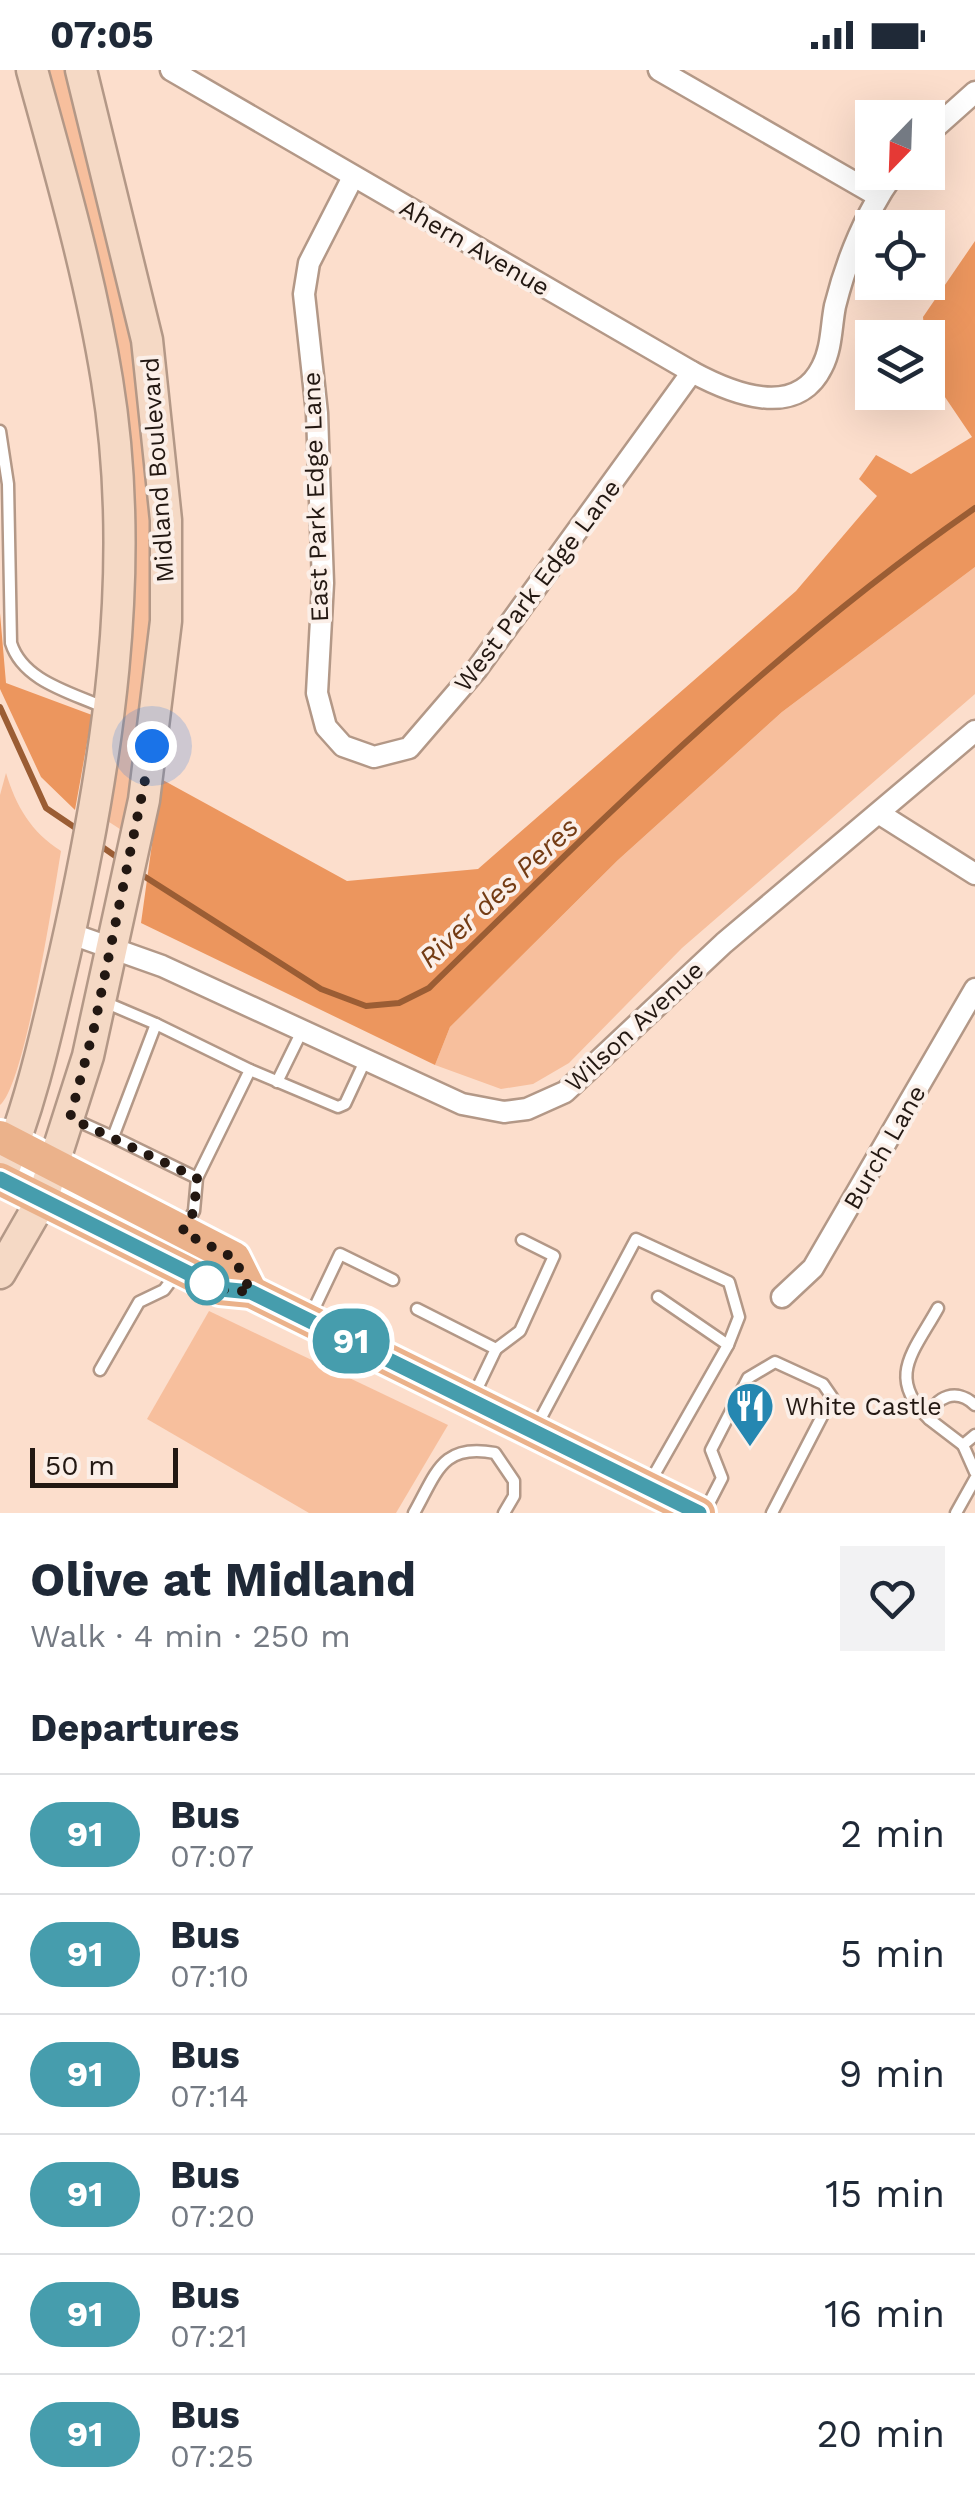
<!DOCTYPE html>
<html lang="en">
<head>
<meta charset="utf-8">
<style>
  body { margin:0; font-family:"Work Sans",sans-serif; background:#f2f2f3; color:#1f2937; height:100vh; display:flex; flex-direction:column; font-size:38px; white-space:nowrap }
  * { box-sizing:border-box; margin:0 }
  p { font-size:32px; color:#747a83 }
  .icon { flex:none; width:55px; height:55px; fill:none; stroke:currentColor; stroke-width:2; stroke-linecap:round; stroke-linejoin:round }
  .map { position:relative; height:1443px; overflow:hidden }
  .drawer { display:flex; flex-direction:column; background:#fff; flex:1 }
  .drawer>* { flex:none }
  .badge { padding:0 20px; border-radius:32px; font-size:35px; line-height:65px }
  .needle { width:65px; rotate:203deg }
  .fabs { position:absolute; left:855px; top:30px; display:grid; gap:20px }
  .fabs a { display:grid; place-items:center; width:90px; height:90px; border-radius:0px; background:#fff; box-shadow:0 10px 40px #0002; font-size:50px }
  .scale { position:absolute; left:30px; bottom:25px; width:148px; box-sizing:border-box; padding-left:10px; border:5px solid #231812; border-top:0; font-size:28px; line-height:35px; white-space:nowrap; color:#231812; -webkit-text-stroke:8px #fbefe8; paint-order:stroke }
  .you { position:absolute; width:50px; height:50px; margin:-25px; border:8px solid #fff; border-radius:50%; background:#1a73e8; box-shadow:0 0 0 15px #1a73e833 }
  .map>.badge { position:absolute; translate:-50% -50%; box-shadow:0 0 0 5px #fff }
  h2 { padding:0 30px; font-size:38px; line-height:90px }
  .round { display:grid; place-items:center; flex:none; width:105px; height:105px; border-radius:0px; background:#f2f2f3 }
  .summary { display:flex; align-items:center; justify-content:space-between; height:170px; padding:0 30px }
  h1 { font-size:48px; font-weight:700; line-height:75px }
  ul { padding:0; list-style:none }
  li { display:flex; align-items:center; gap:30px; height:120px; padding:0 30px; border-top:2px solid #e0e1e3 }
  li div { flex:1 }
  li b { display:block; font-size:38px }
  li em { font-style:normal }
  li .badge { min-width:110px; font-weight:700; text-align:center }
  .status { display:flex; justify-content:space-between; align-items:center; height:70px; padding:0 50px; background:#fff; direction:ltr }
  .status svg { height:28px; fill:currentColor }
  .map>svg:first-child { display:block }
  .green { fill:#f7bf9d }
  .forest { fill:#ec965e }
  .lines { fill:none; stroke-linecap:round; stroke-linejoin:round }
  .stream { stroke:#9b5d34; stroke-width:6 }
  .service-casing { stroke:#b39887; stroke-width:15 }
  .minor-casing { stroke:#b39887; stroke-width:25 }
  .secondary-casing { stroke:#b39887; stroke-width:35 }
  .primary-casing { stroke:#fff; stroke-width:38 }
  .service { stroke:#fff; stroke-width:10 }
  .minor { stroke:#fff; stroke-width:20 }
  .secondary { stroke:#f5d9c5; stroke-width:30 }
  .primary { stroke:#ebb28b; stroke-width:32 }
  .line-casing { stroke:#fff; stroke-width:22 }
  .line { stroke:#469dad; stroke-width:15 }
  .walk { stroke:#231812; stroke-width:10; stroke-dasharray:0 18 }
  .stop-dot { fill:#fff; stroke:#469dad; stroke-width:5 }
  .labels { text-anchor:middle; stroke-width:8; stroke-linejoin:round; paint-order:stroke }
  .street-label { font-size:25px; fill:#231812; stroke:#fbefe8 }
  .poi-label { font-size:25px; fill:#231812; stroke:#fbefe8; text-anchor:start }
  .water-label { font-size:28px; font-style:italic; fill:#743c14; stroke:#fbefe8 }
</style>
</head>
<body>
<div class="status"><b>07:05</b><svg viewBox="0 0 49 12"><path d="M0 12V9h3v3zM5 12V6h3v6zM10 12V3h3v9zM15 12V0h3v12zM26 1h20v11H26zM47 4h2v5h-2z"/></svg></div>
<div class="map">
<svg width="975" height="1443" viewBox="0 0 975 1443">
  <rect width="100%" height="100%" fill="#fcdecc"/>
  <g class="green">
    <polygon points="42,0 71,0 140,303 152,457 151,559 142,666 123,761 106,750 126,506"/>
    <polygon points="975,497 975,624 682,878 569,993 533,1014 501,1019 435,995 450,957 618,790 782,642"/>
    <path d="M6,703C16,736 31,762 61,781C54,823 25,1015 0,1035V725Z"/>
    <polygon points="209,1241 448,1355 396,1443 309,1443 147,1349"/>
  </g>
  <g class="forest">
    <polygon points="975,171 975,497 782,642 618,790 450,957 435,995 141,853 161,709 347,811 478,799 796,521 877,426 859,409 876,385 911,404 972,367 928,302 923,247"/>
    <polygon points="0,543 6,613 92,645 75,740 41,707 0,619"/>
  </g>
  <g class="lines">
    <g class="stream">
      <polyline points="0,637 46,738 80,761"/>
      <polyline points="98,774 121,790"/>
      <path d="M139,803L321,919L366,936L399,933L429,918C602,749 776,576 975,438"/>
    </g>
    <g class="service-casing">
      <g id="service">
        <path d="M0,361L8,414L11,573C23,611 70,622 103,637"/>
        <polyline points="102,931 156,954"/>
        <polyline points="250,1000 338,1037 345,1034 365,991"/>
        <polyline points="277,1012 302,961"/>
        <polyline points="73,1049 113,1067"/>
        <polyline points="185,1157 194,1141 197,1108 250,1000 156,954 113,1067 197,1108"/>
        <polyline points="417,1239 496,1279 474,1325"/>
        <polyline points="311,1245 340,1184 393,1210"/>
        <polyline points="496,1279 520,1261 554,1186 522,1170"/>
        <polyline points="100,1300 139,1232 164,1220 176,1204"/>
        <path d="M975,1335C957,1318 935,1325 929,1349L963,1375L975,1365"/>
        <path d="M929,1349C886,1307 913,1283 938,1238"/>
        <polyline points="535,1359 636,1169 729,1212 739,1247 728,1275"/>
        <polyline points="963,1375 975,1402"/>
        <polyline points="650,1412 728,1275 658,1227"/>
        <polyline points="705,1441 722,1408 711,1380 748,1308 775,1292 823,1314 832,1327 772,1443"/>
        <path d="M414,1443C437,1402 442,1373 495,1383L514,1411V1426L504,1443"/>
        <polyline points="956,1443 975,1409"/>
      </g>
    </g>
    <g class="minor-casing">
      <g id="minor">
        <path d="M171,0L692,302C731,323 796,350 822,297C832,278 831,256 835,236C847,188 866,142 895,102"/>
        <polyline points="659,0 878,126"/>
        <polyline points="928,64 975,22"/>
        <polyline points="353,107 309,193 304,224 317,343 320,430 323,513 317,623 326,657 343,676 374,687 409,678 477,599 692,302"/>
        <polyline points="880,744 975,804"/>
        <polyline points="69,863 162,896 462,1034 504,1042 527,1039 565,1022 724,873 975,661"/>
        <polyline points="782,1227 813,1198 975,919"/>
      </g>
    </g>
    <g class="secondary-casing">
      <g id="secondary">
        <path d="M0,1109C31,1036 47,960 65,883C107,697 138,500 107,310C90,205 60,102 32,0"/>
        <polyline points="0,1203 42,1130 88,986 144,730 166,551 166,450 147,270 81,0"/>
      </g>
    </g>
    <g class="primary-casing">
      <g id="primary">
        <polyline points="0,1067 234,1188 251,1222"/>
        <polyline points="0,1109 220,1219 251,1222 699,1443"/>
      </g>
    </g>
    <use href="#service" class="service"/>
    <use href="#minor" class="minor"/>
    <use href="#secondary" class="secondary"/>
    <use href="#primary" class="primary"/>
  </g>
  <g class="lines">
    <g class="line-casing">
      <polyline id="line" points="0,1109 220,1219 251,1222 699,1443"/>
    </g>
    <use href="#line" class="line"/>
    <polyline class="walk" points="152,676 94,958 70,1048 197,1108 194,1141 182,1162 234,1188 251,1222 220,1219 200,1209 207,1213"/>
  </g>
  <defs>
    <g id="restaurant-pin" transform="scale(2.5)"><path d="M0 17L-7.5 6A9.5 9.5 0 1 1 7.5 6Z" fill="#2587b1" stroke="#fbefe8"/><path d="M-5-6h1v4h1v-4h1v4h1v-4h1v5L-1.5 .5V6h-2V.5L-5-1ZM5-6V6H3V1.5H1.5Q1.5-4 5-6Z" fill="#fff"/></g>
  </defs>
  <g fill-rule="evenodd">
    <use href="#restaurant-pin" x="750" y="1336"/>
  </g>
  <circle class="stop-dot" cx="207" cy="1213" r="20"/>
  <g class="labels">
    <g class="street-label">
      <text transform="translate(475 177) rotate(30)" y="9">Ahern Avenue</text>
      <text transform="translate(157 400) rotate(-94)" y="9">Midland Boulevard</text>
      <text transform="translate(315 427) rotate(-92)" y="9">East Park Edge Lane</text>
      <text transform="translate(537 515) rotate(-53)" y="9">West Park Edge Lane</text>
      <text transform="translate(634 956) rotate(-43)" y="9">Wilson Avenue</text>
      <text transform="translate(884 1077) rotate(-60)" y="9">Burch Lane</text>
    </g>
    <g class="poi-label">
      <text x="785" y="1345">White Castle</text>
    </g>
    <g class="water-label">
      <text transform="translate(498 822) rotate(-43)" y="10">River des Peres</text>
    </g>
  </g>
</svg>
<div class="fabs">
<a><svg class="needle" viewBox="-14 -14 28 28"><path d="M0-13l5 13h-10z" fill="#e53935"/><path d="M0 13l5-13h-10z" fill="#747a83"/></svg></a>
<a><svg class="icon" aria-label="locate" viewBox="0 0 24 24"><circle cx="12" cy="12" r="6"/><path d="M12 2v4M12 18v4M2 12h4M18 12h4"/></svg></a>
<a><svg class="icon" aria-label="layers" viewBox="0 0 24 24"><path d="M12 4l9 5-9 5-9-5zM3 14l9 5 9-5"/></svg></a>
</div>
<div class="scale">50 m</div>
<div class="you" style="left:152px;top:676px"></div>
<b class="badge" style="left:351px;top:1271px;background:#469dad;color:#fff">91</b>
</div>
<section class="drawer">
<div class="summary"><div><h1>Olive at Midland</h1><p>Walk · 4 min · 250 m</p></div><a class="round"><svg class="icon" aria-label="heart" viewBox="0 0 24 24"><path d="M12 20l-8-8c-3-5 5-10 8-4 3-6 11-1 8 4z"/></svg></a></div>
<h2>Departures</h2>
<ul>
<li><span class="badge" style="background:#469dad;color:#fff">91</span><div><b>Bus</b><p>07:07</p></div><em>2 min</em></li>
<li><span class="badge" style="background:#469dad;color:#fff">91</span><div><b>Bus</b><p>07:10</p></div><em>5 min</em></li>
<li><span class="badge" style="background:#469dad;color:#fff">91</span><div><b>Bus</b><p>07:14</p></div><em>9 min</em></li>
<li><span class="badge" style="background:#469dad;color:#fff">91</span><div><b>Bus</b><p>07:20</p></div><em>15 min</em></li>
<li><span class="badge" style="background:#469dad;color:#fff">91</span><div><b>Bus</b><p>07:21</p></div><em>16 min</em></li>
<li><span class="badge" style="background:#469dad;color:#fff">91</span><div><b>Bus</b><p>07:25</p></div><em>20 min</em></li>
</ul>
</section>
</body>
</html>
